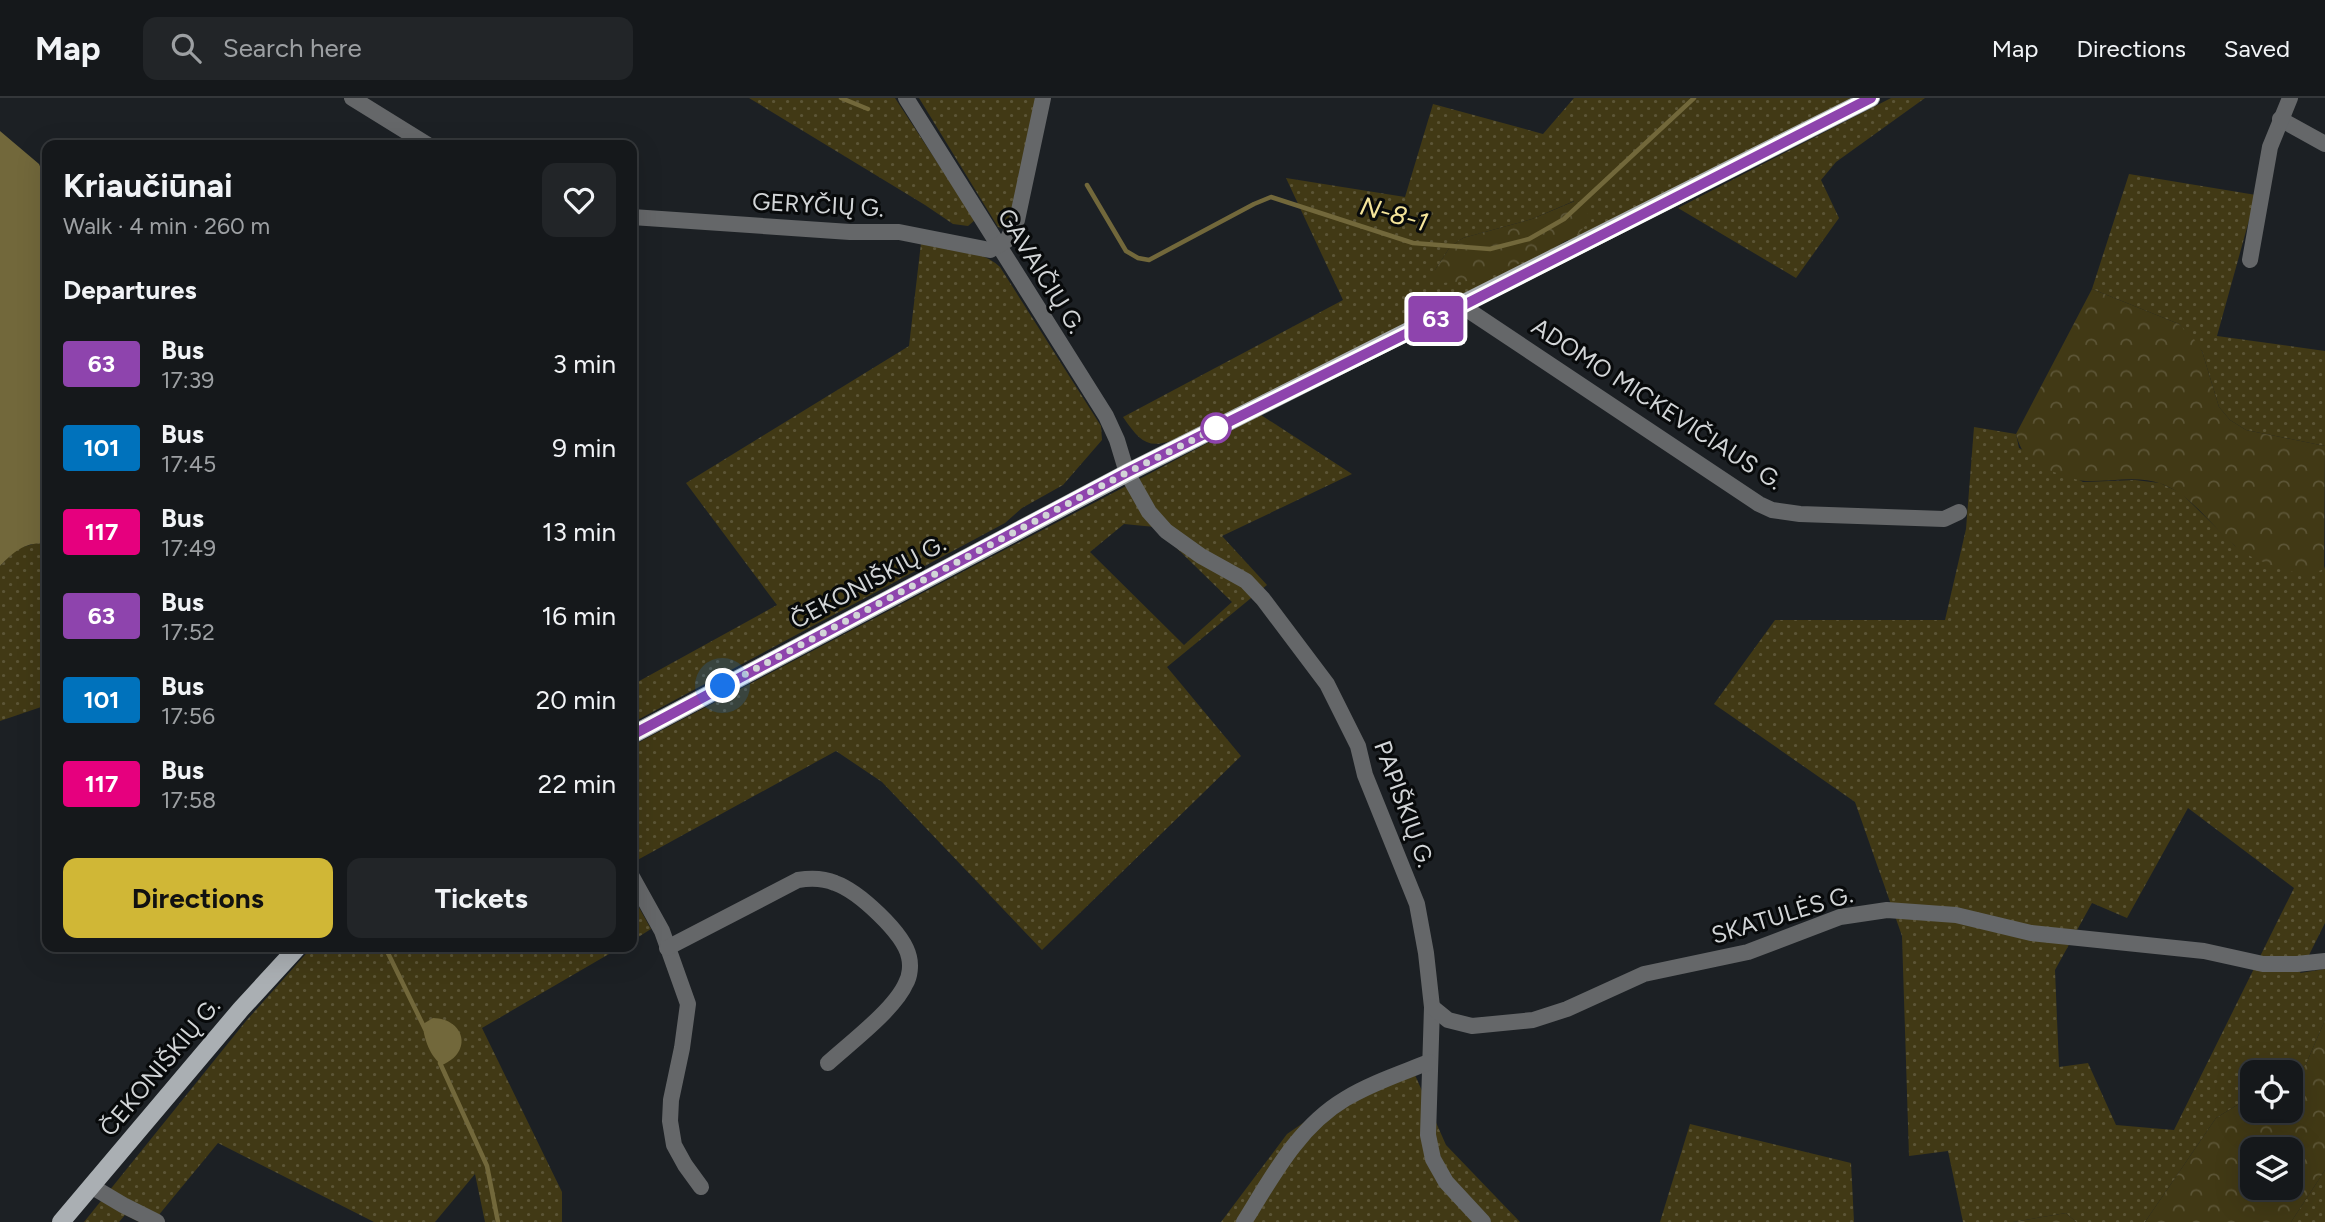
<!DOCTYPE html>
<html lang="en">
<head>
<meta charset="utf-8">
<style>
  body { margin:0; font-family:Figtree,sans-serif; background:#222528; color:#f1f3f6; height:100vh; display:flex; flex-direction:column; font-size:26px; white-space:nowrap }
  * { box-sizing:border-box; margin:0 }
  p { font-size:23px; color:#9da0a3 }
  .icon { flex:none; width:38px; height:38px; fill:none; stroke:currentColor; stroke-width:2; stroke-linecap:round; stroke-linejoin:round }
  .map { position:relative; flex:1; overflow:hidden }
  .side { position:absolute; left:42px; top:42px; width:595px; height:812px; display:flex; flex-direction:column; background:#15181b; border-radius:14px; box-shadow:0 7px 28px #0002,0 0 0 2px #34373a }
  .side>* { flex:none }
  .badge { padding:0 14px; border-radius:5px; font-size:24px; line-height:46px }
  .tools { position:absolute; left:2240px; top:962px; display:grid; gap:14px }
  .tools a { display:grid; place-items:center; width:63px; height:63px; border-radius:14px; background:#15181b; box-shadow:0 7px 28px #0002,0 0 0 2px #34373a; font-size:35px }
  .you { position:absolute; width:35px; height:35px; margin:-18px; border:5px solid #fff; border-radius:50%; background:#1a73e8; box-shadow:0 0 0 10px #1a73e833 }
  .map>.badge { position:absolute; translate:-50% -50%; box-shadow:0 0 0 4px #fff }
  h2 { padding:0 21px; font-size:26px; line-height:63px }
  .round { display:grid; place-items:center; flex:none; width:74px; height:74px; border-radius:14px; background:#222528 }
  .headline { display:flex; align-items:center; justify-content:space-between; height:119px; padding:0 21px }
  h1 { font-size:33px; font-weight:700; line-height:52px }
  .button { display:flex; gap:14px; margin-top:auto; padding:14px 21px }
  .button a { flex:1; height:80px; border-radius:14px; background:#d0b736; color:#111; font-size:28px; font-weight:700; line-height:80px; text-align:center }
  .button a+a { background:#222528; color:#f1f3f6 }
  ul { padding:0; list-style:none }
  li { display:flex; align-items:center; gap:21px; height:84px; padding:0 21px }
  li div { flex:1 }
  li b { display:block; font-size:26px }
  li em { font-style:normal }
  li .badge { min-width:77px; font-weight:700; text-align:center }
  header { display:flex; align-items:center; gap:42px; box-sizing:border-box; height:98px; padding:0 35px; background:#15181b; border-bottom:2px solid #34373a }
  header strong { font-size:33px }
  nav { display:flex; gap:38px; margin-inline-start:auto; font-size:24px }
  .search { width:490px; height:63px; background:#222528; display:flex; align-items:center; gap:18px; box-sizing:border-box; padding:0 24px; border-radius:14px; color:#9da0a3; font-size:26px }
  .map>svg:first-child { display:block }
  .green { fill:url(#green-dots); fill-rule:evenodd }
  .forest { fill:url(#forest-crowns); fill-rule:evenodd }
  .water { fill:#72683b }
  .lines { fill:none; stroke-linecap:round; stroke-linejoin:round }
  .stream { stroke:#72683b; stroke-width:4.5 }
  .minor { stroke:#656769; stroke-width:16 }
  .major { stroke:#aaafb3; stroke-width:18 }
  .line-casing { stroke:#fff; stroke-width:16 }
  .line { stroke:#8e44ad; stroke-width:10 }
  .walk { stroke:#d2d5d7; stroke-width:7; stroke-dasharray:0 12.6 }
  .stop-dot { fill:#fff; stroke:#8e44ad; stroke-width:3.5 }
  .labels { text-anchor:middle; stroke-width:6; stroke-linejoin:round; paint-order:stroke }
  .street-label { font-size:24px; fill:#d2d5d7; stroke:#080a0b }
  .water-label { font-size:26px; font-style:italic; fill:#f4e49a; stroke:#080a0b }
</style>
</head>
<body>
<header>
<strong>Map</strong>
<div class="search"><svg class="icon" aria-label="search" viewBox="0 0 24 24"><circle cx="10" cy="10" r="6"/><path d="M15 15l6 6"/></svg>Search here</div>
<nav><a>Map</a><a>Directions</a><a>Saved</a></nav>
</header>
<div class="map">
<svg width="2325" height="1124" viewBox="0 0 2325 1124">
  <defs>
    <pattern id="green-dots" width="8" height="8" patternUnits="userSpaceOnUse" patternTransform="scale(1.75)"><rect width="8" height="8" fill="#413915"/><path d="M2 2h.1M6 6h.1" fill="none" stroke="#5c5536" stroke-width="1.8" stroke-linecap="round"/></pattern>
    <pattern id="forest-crowns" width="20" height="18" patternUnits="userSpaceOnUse" patternTransform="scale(1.75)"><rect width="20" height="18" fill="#413915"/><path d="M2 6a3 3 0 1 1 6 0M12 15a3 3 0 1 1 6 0" fill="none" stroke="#5c5536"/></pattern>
  </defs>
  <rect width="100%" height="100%" fill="#1c2024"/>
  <g class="green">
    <polygon points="749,0 895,0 975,122 968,128 953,126 925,107"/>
    <polygon points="919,0 1037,0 1010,125 1004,131 998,129"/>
    <path d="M1574,0H1855L1180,339C1149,353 1141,345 1123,319L1343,202L1286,80L1405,99L1433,6L1543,36ZM1574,103L1568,143L1548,151L1435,172L1450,149L1463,140L1532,121Z"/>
    <polygon points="1891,0 1925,0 1836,64 1821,82 1839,120 1796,180 1678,110"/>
    <polygon points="2129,76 2256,97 2217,238 2325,253 2325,348 2246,332 2230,322 2219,309 2202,253 2179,226 2092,191"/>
    <path d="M921,145C944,149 983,152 1000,169L1101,328L1102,342L1063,387L1022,410L1005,425L632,625V587L777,507L686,385L909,248Z"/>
    <path d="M1261,317L1352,376L1222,438L1267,487L1167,569L1241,658L1042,852L882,684L836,653L632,765V648ZM1124,426L1155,429L1232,504L1184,547L1090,454Z"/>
    <path d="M1974,329L2016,336L2019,350L2083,384L2135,382L2160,385L2181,395L2235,448L2324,471L2325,468V825L2300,875L2325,871V922L2306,966L2291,984V975H2252V1004H2242L2216,1020L2145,1124H2076L2066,1115L2013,1124H1963L1948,1053L1909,1058L1902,838L1855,704L1714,606L1775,522H1945L1966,431ZM2188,710L2294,790L2174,1032L2116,1027L2088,965L2059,969L2055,872L2092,805L2127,820Z"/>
    <polygon points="40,444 47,445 47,607 0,623 0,468 16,451"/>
    <polygon points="632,797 651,831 632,843"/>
    <polygon points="312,849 621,849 482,930 562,1094 562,1124 485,1124 475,1076 435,1124 374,1124 218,1045 153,1124 139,1124 125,1117 119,1124 84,1124 246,923"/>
    <polygon points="1415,977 1446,1047 1520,1124 1221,1124 1287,1036 1351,992"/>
    <polygon points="1690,1026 1851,1065 1854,1124 1660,1124"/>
    <polygon points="2325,1072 2325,1124 2291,1124"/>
  </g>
  <g class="forest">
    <path d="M1575,103L1585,106C1589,115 1589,124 1582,132C1573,143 1500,175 1483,180C1470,184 1453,184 1439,185L1434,180L1435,172L1450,149L1463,140L1532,121Z"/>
    <path d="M2092,191L2179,226L2194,241L2202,253L2219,309L2230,322L2246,332L2325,348L2324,471C2309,478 2299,476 2283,471C2266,465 2249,460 2235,448C2211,428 2192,397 2162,386C2138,377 2111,384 2086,383C2079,383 2072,380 2066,378C2040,370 2023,364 2016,336Z"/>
    <path d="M2325,922V1072L2291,1124H2145L2216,1020L2242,1004H2252V1013H2291V984L2306,966ZM2252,1052H2291V1090H2252Z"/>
    <polygon points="2066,1115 2076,1124 2013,1124"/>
  </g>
  <g class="water">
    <path d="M0,33L39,66L47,85V445C25,444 14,453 0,468Z"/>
    <path d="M433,920C465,921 473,954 442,967C431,960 423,940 423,926Z"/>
  </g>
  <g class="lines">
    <g class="stream">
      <polyline points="841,0 868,11"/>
      <polyline points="1087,87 1126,153 1138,160 1149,162 1254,106 1271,99 1413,145 1490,151 1529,141 1564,121 1694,0"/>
      <polyline points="385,849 425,931"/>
      <polyline points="440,965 487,1068 498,1124"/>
    </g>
    <g class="minor">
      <polyline points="352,0 428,47"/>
      <polyline points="906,0 1106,318 1117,342 1127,375 1149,414 1166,433 1201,458 1246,483 1263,501 1327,586 1358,648 1365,677 1417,806 1426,855 1432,909 1428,1037 1433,1061 1446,1084 1483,1124"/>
      <polyline points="2280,21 2325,46"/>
      <polyline points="632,119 850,134 899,134 990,152 1007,142 1017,122 1043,0"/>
      <polyline points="2250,162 2270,49 2290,0"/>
      <polyline points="1462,208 1759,406 1772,412 1800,416 1944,421 1959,414"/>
      <polyline points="632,779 662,833 688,906 682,950 671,1002 670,1023 674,1047 685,1067 701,1089"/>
      <path d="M667,850L798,782C811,780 823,780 835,785C858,793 904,835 909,859C911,867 910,878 906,885C895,911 850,945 828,965"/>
      <polyline points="1432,909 1448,922 1472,928 1533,922 1567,911 1644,876 1748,854 1840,819 1887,812 1956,817 2031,835 2204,853 2263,866 2297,866 2325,863"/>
      <polyline points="91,1088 123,1107 157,1124"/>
      <path d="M1244,1124C1272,1079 1298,1029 1345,1001C1371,985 1402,975 1429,964"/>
    </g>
    <g class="major">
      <polyline points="632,637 1127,375 1871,0"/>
      <polyline points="61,1124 241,911 298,849"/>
    </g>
  </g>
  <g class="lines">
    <g class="line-casing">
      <polyline id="line" points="632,637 1126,375 1462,208 1871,0"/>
    </g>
    <use href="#line" class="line"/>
    <polyline class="walk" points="723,588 1126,375 1227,325 1216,330"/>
  </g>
  <circle class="stop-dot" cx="1216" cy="330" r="14"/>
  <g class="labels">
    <g class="street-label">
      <text transform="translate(818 107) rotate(3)" y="8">GERYČIŲ G.</text>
      <text transform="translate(1041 173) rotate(58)" y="8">GAVAIČIŲ G.</text>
      <text transform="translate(1657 306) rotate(33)" y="8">ADOMO MICKEVIČIAUS G.</text>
      <text transform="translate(868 484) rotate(-28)" y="8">ČEKONIŠKIŲ G.</text>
      <text transform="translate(1404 706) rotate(70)" y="8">PAPIŠKIŲ G.</text>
      <text transform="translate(1782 817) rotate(-17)" y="8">SKATULĖS G.</text>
      <text transform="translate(160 969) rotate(-50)" y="8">ČEKONIŠKIŲ G.</text>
    </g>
    <g class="water-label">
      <text transform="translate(1394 116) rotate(15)" y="9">N-8-1</text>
    </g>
  </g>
</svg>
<div class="tools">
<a><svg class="icon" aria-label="locate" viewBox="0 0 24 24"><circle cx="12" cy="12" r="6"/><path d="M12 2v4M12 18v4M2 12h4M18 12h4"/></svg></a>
<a><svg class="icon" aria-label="layers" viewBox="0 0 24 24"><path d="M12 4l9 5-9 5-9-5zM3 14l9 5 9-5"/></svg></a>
</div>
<div class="you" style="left:723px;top:588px"></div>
<b class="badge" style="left:1436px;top:221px;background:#8e44ad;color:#fff">63</b>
<section class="side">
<div class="headline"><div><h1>Kriaučiūnai</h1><p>Walk · 4 min · 260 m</p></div><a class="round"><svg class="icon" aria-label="heart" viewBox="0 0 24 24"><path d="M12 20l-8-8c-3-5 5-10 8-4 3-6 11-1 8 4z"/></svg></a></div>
<h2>Departures</h2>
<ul>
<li><span class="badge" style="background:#8e44ad;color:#fff">63</span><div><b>Bus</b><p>17:39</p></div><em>3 min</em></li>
<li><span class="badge" style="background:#0072bc;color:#fff">101</span><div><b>Bus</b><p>17:45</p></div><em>9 min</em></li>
<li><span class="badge" style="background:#e6007e;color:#fff">117</span><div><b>Bus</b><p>17:49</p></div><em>13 min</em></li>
<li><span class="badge" style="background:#8e44ad;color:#fff">63</span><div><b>Bus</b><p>17:52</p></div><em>16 min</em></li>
<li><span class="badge" style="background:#0072bc;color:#fff">101</span><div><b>Bus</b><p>17:56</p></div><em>20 min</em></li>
<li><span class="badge" style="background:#e6007e;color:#fff">117</span><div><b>Bus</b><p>17:58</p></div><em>22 min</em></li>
</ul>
<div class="button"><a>Directions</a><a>Tickets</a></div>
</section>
</div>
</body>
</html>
